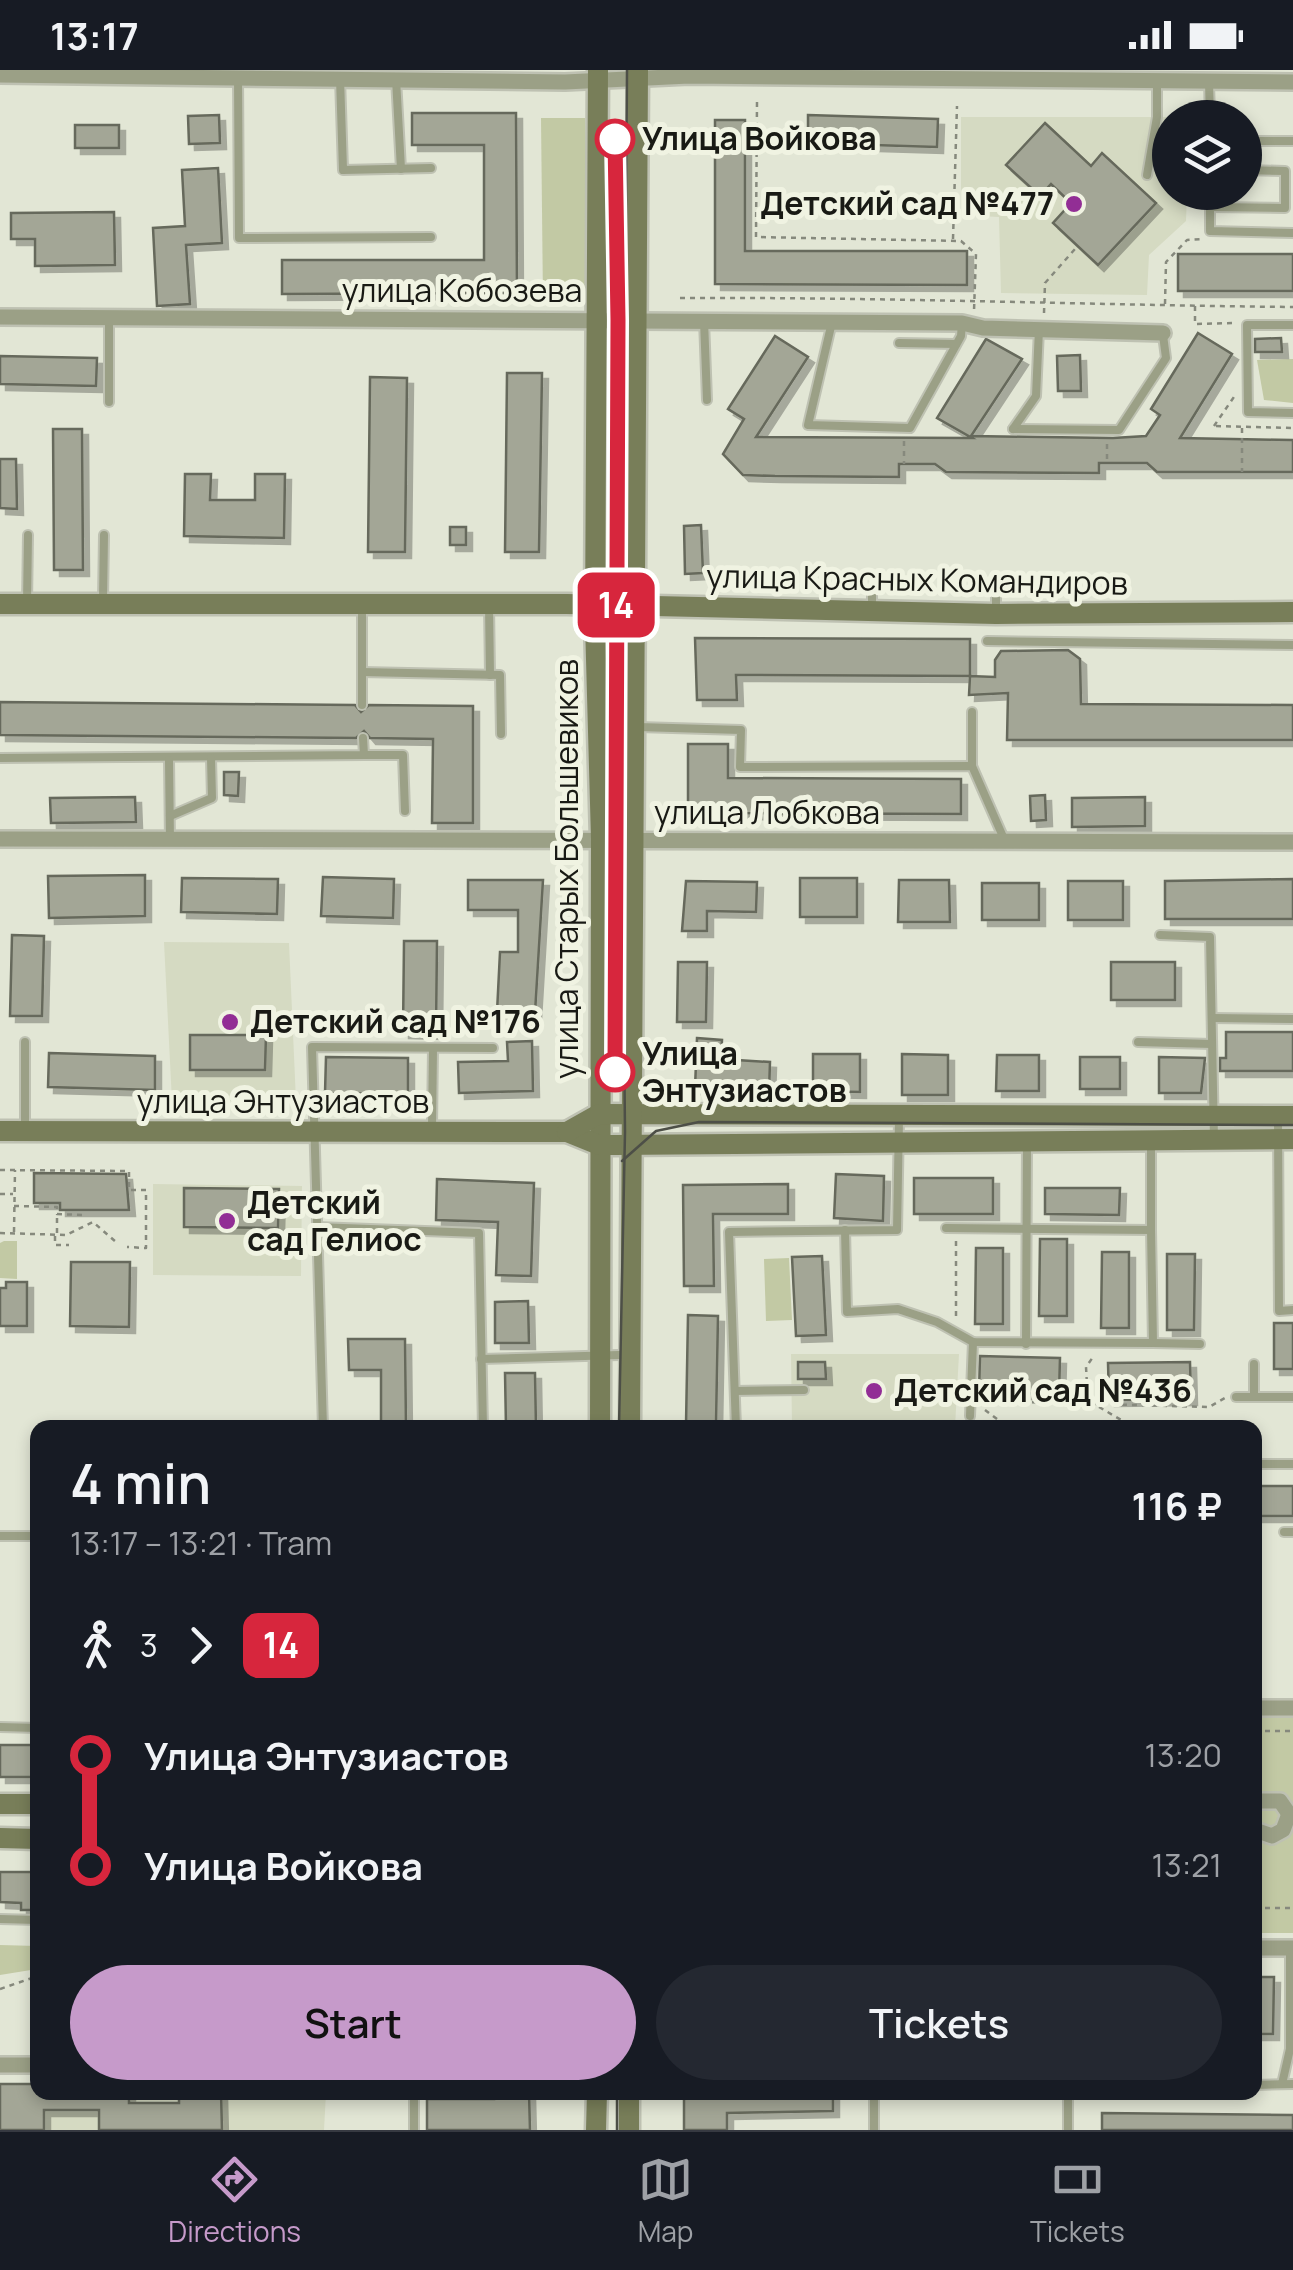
<!DOCTYPE html>
<html lang="en">
<head>
<meta charset="utf-8">
<style>
  body { margin:0; font-family:Manrope,sans-serif; background:#242831; color:#f1f3f6; height:100vh; display:flex; flex-direction:column; font-size:38px; white-space:nowrap }
  * { box-sizing:border-box; margin:0 }
  p { font-size:32px; color:#9ea1a6 }
  .icon { flex:none; width:55px; height:55px; fill:none; stroke:currentColor; stroke-width:2; stroke-linecap:round; stroke-linejoin:round }
  .map { position:relative; flex:1; overflow:hidden }
  .panel { position:absolute; left:30px; top:1350px; width:1232px; height:680px; display:flex; flex-direction:column; background:#171b24; border-radius:20px; box-shadow:0 5px 15px #0003 }
  .panel>* { flex:none }
  .badge { padding:0 20px; border-radius:15px; font-size:35px; line-height:65px }
  .controls { position:absolute; left:1152px; top:30px; display:grid; gap:20px }
  .controls a { display:grid; place-items:center; width:110px; height:110px; border-radius:50%; background:#171b24; box-shadow:0 5px 15px #0003; font-size:50px }
  .map>.badge { position:absolute; translate:-50% -50%; box-shadow:0 0 0 5px #fff }
  .legs { display:flex; align-items:center; gap:15px; height:110px; padding:0 40px; font-size:32px }
  .legs p { margin-inline-start:auto }
  .overview { display:flex; align-items:center; justify-content:space-between; height:170px; padding:0 40px }
  h1 { font-size:55px; font-weight:600; line-height:75px }
  .button { display:flex; gap:20px; margin-top:auto; padding:20px 40px }
  .button a { flex:1; height:115px; border-radius:60px; background:#c69aca; color:#111; font-size:40px; font-weight:600; line-height:115px; text-align:center }
  .button a+a { background:#242831; color:#f1f3f6 }
  ul { padding:0 40px; list-style:none }
  li { display:flex; align-items:center; gap:35px; height:110px; font-size:38px }
  li i { display:grid; place-items:center; width:15px; height:100%; margin:0 12px; background:currentColor }
  li i::after { content:''; width:25px; height:25px; margin:-12px; border:8px solid; border-radius:50%; background:#171b24 }
  li p { margin-inline-start:auto }
  li:first-child i { background:linear-gradient(#0000 50%,currentColor 0) }
  li:last-child i { background:linear-gradient(currentColor 50%,#0000 0) }
  .status { display:flex; justify-content:space-between; align-items:center; height:70px; padding:0 50px; background:#171b24; direction:ltr }
  .status svg { height:28px; fill:currentColor }
  .dock { display:flex; justify-content:space-around; align-items:center; height:140px; border-top:2px solid #363941; background:#171b24; font-size:28px; color:#9ea1a6 }
  .dock a { display:grid; justify-items:center; gap:5px }
  .dock .current { color:#c69aca }
  .map>svg:first-child { display:block }
  .built { fill:#d5dac2 }
  .green { fill:#c2c9a4 }
  .building { fill:#a3a696; stroke:#66695b; stroke-width:2.5; filter:url(#shadow) }
  .lines { fill:none; stroke-linecap:round; stroke-linejoin:round }
  .lane-casing { stroke:#bec1b2; stroke-width:12 }
  .street-casing { stroke:#bec1b2; stroke-width:20 }
  .secondary-casing { stroke:#bec1b2; stroke-width:25 }
  .path { stroke:#86897d; stroke-width:2.5; stroke-dasharray:5 5; stroke-linecap:butt }
  .lane { stroke:#9ba086; stroke-width:8 }
  .street { stroke:#9ba086; stroke-width:15 }
  .secondary { stroke:#787e59; stroke-width:20 }
  .tram { stroke:#4d4f47; stroke-width:2.5 }
  .line-1-casing { stroke:#fff; stroke-width:22 }
  .line-1 { stroke:#d7263d; stroke-width:15 }
  .stop-1-dot { fill:#fff; stroke:#d7263d; stroke-width:5 }
  .poi-dot { fill:#922e95; stroke:#f0f3e2; stroke-width:4 }
  .labels { text-anchor:middle; stroke-width:10; stroke-linejoin:round; paint-order:stroke }
  .stop-label { font-size:32px; font-weight:bold; fill:#191a15; stroke:#f0f3e2; text-anchor:start }
  .poi-label { font-size:32px; font-weight:bold; fill:#191a15; stroke:#f0f3e2; text-anchor:start }
  .street-label { font-size:32px; fill:#191a15; stroke:#f0f3e2 }
</style>
</head>
<body>
<div class="status"><b>13:17</b><svg viewBox="0 0 49 12"><path d="M0 12V9h3v3zM5 12V6h3v6zM10 12V3h3v9zM15 12V0h3v12zM26 1h20v11H26zM47 4h2v5h-2z"/></svg></div>
<div class="map">
<svg width="1293" height="2060" viewBox="0 0 1293 2060">
  <defs>
    <filter id="shadow"><feDropShadow dx="6" dy="6" stdDeviation="0" flood-color="#0004"/></filter>
  </defs>
  <rect width="100%" height="100%" fill="#e2e6d5"/>
  <g class="built">
    <polygon points="961,47 1188,47 1170,48 1170,122 1187,123 1186,151 1149,185 1147,225 1001,223 999,147 961,145"/>
    <polygon points="164,872 289,873 296,1031 172,1031"/>
    <polygon points="153,1114 302,1116 301,1206 153,1205"/>
    <polygon points="791,1284 959,1284 955,1357 792,1357"/>
    <polygon points="0,2017 38,2022 203,2023 204,2060 0,2060"/>
    <polygon points="326,2023 324,2060 214,2060 213,2026"/>
  </g>
  <g class="green">
    <polygon points="541,48 585,48 589,232 543,232"/>
    <polygon points="1293,289 1293,333 1264,330 1257,290"/>
    <polygon points="4,1171 17,1171 17,1209 0,1208 0,1173"/>
    <polygon points="789,1188 792,1250 766,1251 764,1189"/>
    <rect x="1255" y="1648" width="38" height="215"/>
    <polygon points="0,1875 37,1876 37,1899 0,1905"/>
  </g>
  <g class="building">
    <polygon points="412,43 516,43 517,223 282,224 282,190 484,190 484,75 412,75"/>
    <polygon points="219,45 220,73 189,74 188,46"/>
    <polygon points="808,45 938,49 937,77 808,73"/>
    <polygon points="715,50 745,50 745,181 967,181 967,215 715,214"/>
    <polygon points="1045,53 1091,96 1102,83 1156,133 1098,195 1053,153 1071,133 1051,114 1040,126 1006,95"/>
    <rect x="75" y="55" width="44" height="23"/>
    <polygon points="218,98 222,173 186,175 190,234 157,236 153,158 185,156 182,100"/>
    <polygon points="114,142 115,195 35,196 35,169 11,169 11,143"/>
    <rect x="1178" y="184" width="115" height="37"/>
    <polygon points="1198,263 1232,284 1180,368 1293,370 1293,402 1157,402 1147,393 1099,393 1099,403 946,402 935,394 899,394 899,407 775,406 743,405 723,384 744,349 728,339 775,266 808,287 756,367 972,368 937,348 986,269 1022,289 971,366 1113,368 1146,366 1160,345 1151,339"/>
    <polygon points="1281,268 1282,282 1255,282 1255,269"/>
    <polygon points="1080,285 1081,321 1058,321 1057,286"/>
    <polygon points="0,286 97,288 96,316 0,314"/>
    <polygon points="507,303 542,303 539,482 505,482"/>
    <polygon points="370,307 407,308 405,482 368,482"/>
    <polygon points="53,359 82,359 83,500 54,500"/>
    <polygon points="0,389 16,389 17,439 0,438"/>
    <polygon points="185,404 211,404 210,430 255,430 255,404 285,404 284,468 184,466"/>
    <polygon points="701,455 703,503 685,504 684,456"/>
    <rect x="450" y="457" width="16" height="18"/>
    <polygon points="695,568 970,569 970,606 736,605 737,630 697,630"/>
    <polygon points="1068,580 1080,589 1081,634 1293,635 1293,670 1007,670 1008,623 969,625 970,606 995,607 995,590 1001,581"/>
    <polygon points="0,632 355,635 361,642 369,635 473,636 473,753 432,753 433,669 370,668 364,661 356,668 0,665"/>
    <polygon points="688,674 728,674 728,708 961,709 961,744 688,743"/>
    <polygon points="224,702 239,702 238,726 224,725"/>
    <polygon points="1045,725 1046,750 1031,751 1030,726"/>
    <polygon points="135,727 136,752 51,753 50,728"/>
    <polygon points="1145,727 1145,756 1072,757 1072,728"/>
    <polygon points="145,805 145,846 49,848 48,806"/>
    <polygon points="323,807 394,809 393,848 321,846"/>
    <polygon points="182,808 278,809 277,844 181,842"/>
    <rect x="800" y="808" width="57" height="39"/>
    <polygon points="1293,809 1293,849 1165,849 1165,811"/>
    <polygon points="468,810 543,810 535,943 497,942 500,882 518,882 518,840 468,840"/>
    <polygon points="899,810 949,810 950,852 898,852"/>
    <polygon points="686,811 757,812 756,842 707,841 707,861 682,861"/>
    <rect x="1068" y="811" width="55" height="39"/>
    <rect x="982" y="813" width="57" height="37"/>
    <polygon points="12,865 44,866 42,946 10,946"/>
    <polygon points="404,871 437,871 436,963 403,962"/>
    <polygon points="678,892 707,892 706,952 677,952"/>
    <rect x="1111" y="892" width="64" height="38"/>
    <polygon points="1226,962 1293,962 1293,1001 1220,1001 1220,988 1226,988"/>
    <polygon points="190,965 266,965 265,1000 190,1000"/>
    <polygon points="697,968 722,970 721,989 770,992 769,1022 695,1018"/>
    <polygon points="532,971 533,1021 459,1023 458,992 508,991 507,972"/>
    <polygon points="49,983 155,986 155,1020 48,1017"/>
    <polygon points="813,984 860,984 860,1022 813,1021"/>
    <polygon points="902,984 948,985 948,1025 902,1025"/>
    <polygon points="997,985 1039,985 1039,1021 996,1021"/>
    <polygon points="326,987 408,988 408,1024 325,1023"/>
    <rect x="1080" y="987" width="40" height="32"/>
    <polygon points="1159,987 1205,988 1201,1023 1159,1023"/>
    <polygon points="34,1103 126,1104 129,1140 60,1140 60,1133 34,1133"/>
    <polygon points="836,1104 884,1106 883,1151 834,1148"/>
    <rect x="914" y="1108" width="79" height="36"/>
    <polygon points="437,1109 534,1113 531,1206 496,1205 498,1152 436,1150"/>
    <polygon points="788,1114 788,1144 713,1144 714,1216 684,1216 683,1115"/>
    <polygon points="184,1118 279,1119 278,1158 184,1157"/>
    <polygon points="1045,1118 1120,1118 1119,1145 1045,1144"/>
    <polygon points="1040,1169 1067,1169 1067,1246 1039,1246"/>
    <polygon points="976,1178 1003,1178 1003,1254 975,1254"/>
    <polygon points="1102,1182 1129,1182 1129,1258 1101,1258"/>
    <polygon points="1167,1184 1195,1184 1194,1260 1167,1260"/>
    <polygon points="822,1186 826,1265 796,1266 792,1187"/>
    <polygon points="71,1192 130,1192 129,1257 70,1256"/>
    <polygon points="6,1212 27,1212 27,1256 0,1256 0,1218 6,1218"/>
    <polygon points="528,1231 529,1273 495,1273 495,1232"/>
    <polygon points="688,1245 718,1246 716,1354 686,1354"/>
    <rect x="1274" y="1253" width="19" height="46"/>
    <polygon points="348,1269 405,1269 406,1358 381,1358 381,1300 349,1300"/>
    <polygon points="980,1286 1060,1288 1059,1324 979,1322"/>
    <polygon points="798,1292 825,1292 826,1309 798,1309"/>
    <polygon points="1190,1292 1191,1329 1109,1330 1108,1293"/>
    <polygon points="505,1303 535,1303 536,1358 506,1358"/>
    <rect x="1255" y="1416" width="38" height="30"/>
    <rect x="0" y="1675" width="38" height="32"/>
    <polygon points="0,1802 38,1802 38,1840 21,1840 21,1833 0,1832"/>
    <polygon points="1255,1907 1274,1907 1273,1964 1255,1964"/>
    <polygon points="0,2014 38,2014 38,2022 129,2022 129,2033 179,2033 179,2022 221,2022 222,2060 99,2060 99,2040 44,2040 44,2060 0,2060"/>
    <polygon points="494,2022 529,2022 530,2060 427,2060 427,2029 494,2029"/>
    <polygon points="684,2022 833,2022 833,2041 727,2043 727,2060 684,2060"/>
    <polygon points="1102,2043 1293,2045 1293,2060 1102,2060"/>
  </g>
  <g class="lines">
    <g class="lane-casing">
      <g id="lane">
        <polyline points="238,6 239,168 431,167"/>
        <polyline points="340,8 343,100 431,98"/>
        <polyline points="396,9 401,99"/>
        <polyline points="1209,12 1210,48"/>
        <polyline points="1245,71 1293,71"/>
        <polyline points="1147,105 1157,47 1157,12"/>
        <polyline points="1210,122 1210,161 1293,163"/>
        <polyline points="1210,137 1285,138 1285,101 1245,100"/>
        <polyline points="704,250 707,330"/>
        <polyline points="832,252 808,355 910,358 961,266 962,253"/>
        <polyline points="1293,255 1247,255 1248,342 1293,343"/>
        <polyline points="899,273 956,274"/>
        <polyline points="109,332 109,249"/>
        <polyline points="1013,359 1119,360 1166,288 1163,265"/>
        <polyline points="1013,359 1036,326 1039,259"/>
        <polyline points="996,515 996,544"/>
        <polyline points="103,530 104,465"/>
        <polyline points="27,534 28,465"/>
        <polyline points="489,535 490,605"/>
        <polyline points="872,539 872,518"/>
        <polyline points="987,571 1293,575"/>
        <polyline points="362,602 500,605 501,664"/>
        <polyline points="362,635 362,534"/>
        <polyline points="638,657 741,660 740,697 972,696 1004,769"/>
        <polyline points="364,685 403,685 405,741"/>
        <polyline points="0,688 364,685 363,668"/>
        <polyline points="169,690 170,771"/>
        <polyline points="972,696 972,642"/>
        <polyline points="170,746 212,728 211,688"/>
        <polyline points="1160,865 1210,867 1214,1069"/>
        <polyline points="1212,948 1293,949"/>
        <polyline points="1138,972 1212,974"/>
        <polyline points="1278,1049 1279,1241 1293,1240"/>
        <polyline points="25,1057 25,972"/>
        <polyline points="432,1057 433,978"/>
        <polyline points="316,1157 479,1163 483,1358"/>
        <polyline points="845,1160 847,1242 898,1239 937,1252 973,1272 1153,1273 1151,1160 946,1158"/>
        <polyline points="1151,1160 1151,1074"/>
        <polyline points="1153,1273 1200,1274"/>
        <polyline points="1026,1274 1027,1073"/>
        <polyline points="481,1289 619,1285"/>
        <polyline points="1254,1294 1254,1327"/>
        <polyline points="735,1321 804,1320"/>
        <polyline points="1236,1327 1293,1327"/>
        <polyline points="970,1346 973,1272"/>
        <polyline points="323,1358 312,977 493,978"/>
        <polyline points="736,1358 729,1162 897,1160 899,1049"/>
        <polyline points="1255,1394 1293,1394"/>
        <polyline points="1284,1462 1293,1462"/>
        <polyline points="0,1466 38,1466"/>
        <polyline points="0,1657 38,1658"/>
        <polyline points="0,1849 38,1850"/>
        <polyline points="1282,2014 1290,1979 1290,1878"/>
        <polyline points="1255,2015 1293,2014"/>
        <polyline points="1068,2022 1068,2060"/>
        <polyline points="414,2060 414,2022"/>
        <polyline points="874,2060 874,2022"/>
      </g>
    </g>
    <g class="street-casing">
      <g id="street">
        <polyline points="0,5 565,12 689,6 1293,12"/>
        <polyline points="0,247 962,253 983,258 1163,263"/>
        <polyline points="0,769 1293,772"/>
        <polyline points="1255,1638 1293,1638"/>
        <polyline points="1255,1731 1280,1731 1289,1744"/>
        <polyline points="1255,1760 1272,1766 1283,1760 1289,1744"/>
        <polyline points="1255,1878 1293,1878"/>
        <polyline points="0,1995 38,1995"/>
      </g>
    </g>
    <g class="secondary-casing">
      <g id="secondary">
        <polyline points="598,0 595,553 601,769 600,1358"/>
        <polyline points="0,534 567,534 996,544 1293,542"/>
        <polyline points="0,1061 567,1062 599,1075 615,1075 1293,1069"/>
        <polyline points="567,1062 599,1044 1293,1046"/>
        <polyline points="630,1358 638,0"/>
        <polyline points="0,1734 38,1734"/>
        <polyline points="0,1768 38,1769"/>
        <polyline points="629,2022 629,2060"/>
        <polyline points="596,2060 597,2022"/>
      </g>
    </g>
    <g class="path">
      <polyline points="757,32 756,167 961,171 976,184 974,241"/>
      <polyline points="953,169 957,36"/>
      <path d="M680,228C885,227 1088,235 1293,237"/>
      <polyline points="1165,234 1166,192 1187,170 1202,169"/>
      <polyline points="1195,236 1195,254 1234,253"/>
      <polyline points="1044,243 1045,213 1075,179"/>
      <polyline points="1214,356 1236,324"/>
      <polyline points="1216,356 1293,358"/>
      <polyline points="1242,358 1242,402"/>
      <polyline points="904,371 904,394"/>
      <polyline points="1107,374 1107,393"/>
      <polyline points="0,1100 129,1101 129,1120 146,1120 146,1178 127,1177"/>
      <polyline points="0,1124 13,1124"/>
      <polyline points="14,1136 57,1137 57,1144 83,1145"/>
      <polyline points="14,1162 15,1100"/>
      <polyline points="0,1163 66,1165 93,1152 116,1172"/>
      <polyline points="57,1163 57,1146"/>
      <polyline points="55,1166 55,1175 69,1175"/>
      <polyline points="956,1246 956,1169"/>
      <polyline points="982,1331 1209,1337 1225,1328"/>
      <polyline points="1088,1332 1086,1297 1093,1287"/>
      <polyline points="1099,1337 1135,1358"/>
      <polyline points="985,1340 1009,1358"/>
      <polyline points="1255,1661 1293,1661"/>
      <polyline points="1255,1838 1293,1838"/>
      <polyline points="0,1919 38,1906"/>
    </g>
    <use href="#lane" class="lane"/>
    <use href="#street" class="street"/>
    <use href="#secondary" class="secondary"/>
    <g class="tram">
      <polyline points="622,1091 656,1061 699,1052 1293,1055"/>
      <polyline points="619,1358 625,1062 622,769 627,0"/>
      <polyline points="617,2060 617,2022"/>
    </g>
  </g>
  <g class="lines">
    <g class="line-1-casing">
      <polyline id="line-1" points="615,1002 618,250 615,69"/>
    </g>
    <use href="#line-1" class="line-1"/>
  </g>
  <g class="stop-1-dot">
    <circle cx="615" cy="69" r="18"/>
    <circle cx="615" cy="1002" r="18"/>
  </g>
  <g class="poi-dot">
    <circle cx="1074" cy="134" r="10"/>
    <circle cx="230" cy="952" r="10"/>
    <circle cx="227" cy="1151" r="10"/>
    <circle cx="874" cy="1321" r="10"/>
  </g>
  <g class="labels">
    <g class="stop-label">
      <text x="642" y="80">Улица Войкова</text>
      <text x="642" y="995">Улица<tspan x="642" dy="37">Энтузиастов</tspan></text>
    </g>
    <g class="poi-label">
      <text x="1054" y="145" text-anchor="end">Детский сад №477</text>
      <text x="250" y="963">Детский сад №176</text>
      <text x="247" y="1144">Детский<tspan x="247" dy="37">сад Гелиос</tspan></text>
      <text x="894" y="1332">Детский сад №436</text>
    </g>
    <g class="street-label">
      <text x="462" y="232">улица Кобозева</text>
      <text transform="translate(917 510) rotate(1)" y="11">улица Красных Командиров</text>
      <text x="767" y="754">улица Лобкова</text>
      <text transform="translate(567 799) rotate(-90)" y="11">улица Старых Большевиков</text>
      <text x="283" y="1043">улица Энтузиастов</text>
    </g>
  </g>
</svg>
<div class="controls">
<a><svg class="icon" aria-label="layers" viewBox="0 0 24 24"><path d="M12 4l9 5-9 5-9-5zM3 14l9 5 9-5"/></svg></a>
</div>
<b class="badge" style="left:616px;top:535px;background:#d7263d;color:#fff">14</b>
<section class="panel">
<div class="overview"><div><h1>4 min</h1><p>13:17 – 13:21 · Tram</p></div><b>116 ₽</b></div>
<div class="legs"><svg class="icon" aria-label="walk" viewBox="0 0 24 24"><circle cx="13" cy="4" r="2"/><path d="M13 8l-2 6 4 7M11 14l-3 7M7 12l3-4h3l4 4"/></svg>3<svg class="icon" aria-label="forward" viewBox="0 0 24 24"><path d="M9 5l7 7-7 7"/></svg><b class="badge" style="background:#d7263d;color:#fff">14</b></div>
<ul>
<li><i style="color:#d7263d"></i><b>Улица Энтузиастов</b><p>13:20</p></li>
<li><i style="color:#d7263d"></i><b>Улица Войкова</b><p>13:21</p></li>
</ul>
<div class="button"><a>Start</a><a>Tickets</a></div>
</section>
</div>
<nav class="dock">
<a class="current"><svg class="icon" aria-label="directions" viewBox="0 0 24 24"><path d="M12 3l9 9-9 9-9-9zM9 14v-3h6M13 9l2 2-2 2"/></svg>Directions</a>
<a><svg class="icon" aria-label="map" viewBox="0 0 24 24"><path d="M3 6l6-2 6 2 6-2v14l-6 2-6-2-6 2zM9 4v14M15 6v14"/></svg>Map</a>
<a><svg class="icon" aria-label="tickets" viewBox="0 0 24 24"><path d="M3 7h18v10H3zM15 7v10"/></svg>Tickets</a>
</nav>
</body>
</html>
